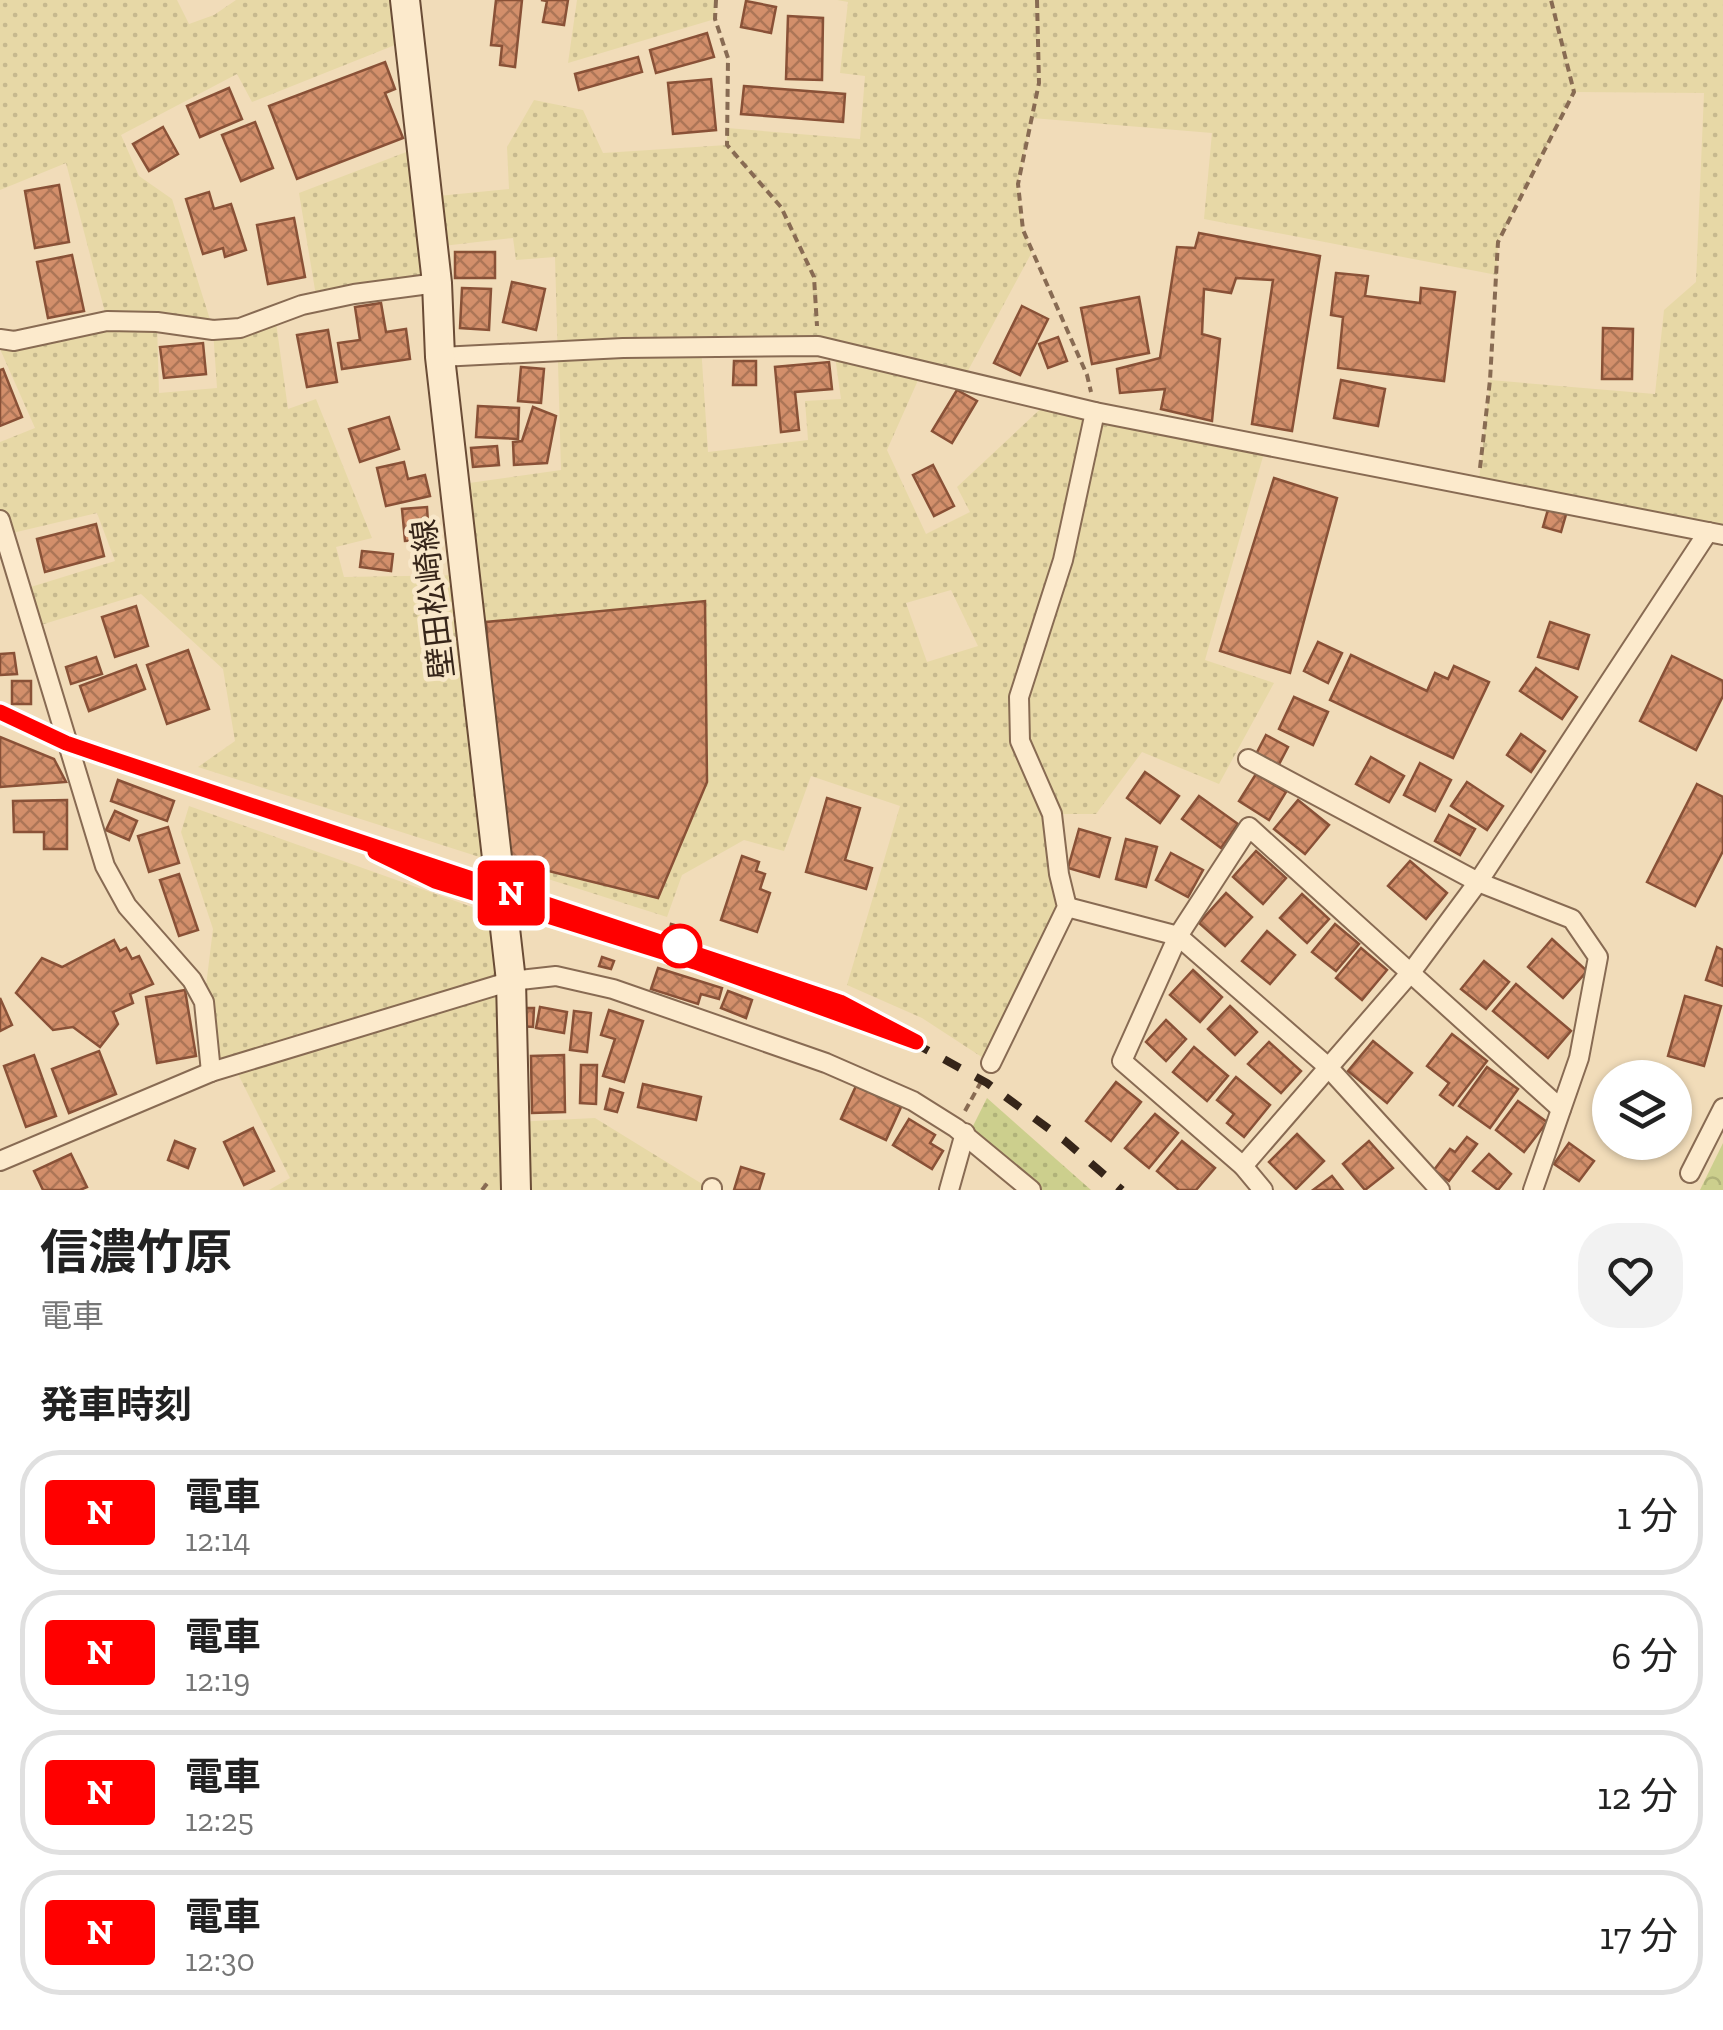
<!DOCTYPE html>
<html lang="ja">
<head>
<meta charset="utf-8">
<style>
  body { margin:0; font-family:"Zilla Slab","Noto Sans JP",serif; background:#f2f2f2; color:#222; height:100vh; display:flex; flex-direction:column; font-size:38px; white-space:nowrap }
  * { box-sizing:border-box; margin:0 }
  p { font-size:32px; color:#767676 }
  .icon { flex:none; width:55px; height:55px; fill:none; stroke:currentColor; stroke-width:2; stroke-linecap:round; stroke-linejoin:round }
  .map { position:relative; height:1190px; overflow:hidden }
  .side { display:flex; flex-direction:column; background:#fff; flex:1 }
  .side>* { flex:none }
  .badge { padding:0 20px; border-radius:8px; font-size:35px; line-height:65px }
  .fabs { position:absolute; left:1592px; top:1060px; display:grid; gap:20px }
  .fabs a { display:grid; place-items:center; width:100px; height:100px; border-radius:50%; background:#fff; box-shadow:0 2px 8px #0004; font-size:50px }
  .map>.badge { position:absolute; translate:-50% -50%; box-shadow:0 0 0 5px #fff }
  h2 { padding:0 40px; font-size:38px; line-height:90px }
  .round { display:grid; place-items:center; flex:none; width:105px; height:105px; border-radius:40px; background:#f2f2f2 }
  .headline { display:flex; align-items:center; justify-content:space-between; height:170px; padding:0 40px }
  h1 { font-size:48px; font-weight:700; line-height:75px }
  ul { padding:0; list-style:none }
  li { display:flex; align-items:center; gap:30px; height:125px; margin:0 20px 15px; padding:0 20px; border:5px solid #e0e0e0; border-radius:40px }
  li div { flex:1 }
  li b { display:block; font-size:38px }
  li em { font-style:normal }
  li .badge { min-width:110px; font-weight:700; text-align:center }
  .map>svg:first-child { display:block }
  .farmland { fill:url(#farmland-dots); fill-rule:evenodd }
  .grass { fill:url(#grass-dots) }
  .forest { fill:url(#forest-crowns) }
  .building { fill:url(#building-cross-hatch); stroke:#895137; stroke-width:2.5 }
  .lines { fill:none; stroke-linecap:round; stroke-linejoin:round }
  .street-casing { stroke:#886b53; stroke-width:22 }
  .secondary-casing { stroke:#6a4c36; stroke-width:32 }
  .path { stroke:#886b53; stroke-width:4; stroke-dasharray:8 5; stroke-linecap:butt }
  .street { stroke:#fceacc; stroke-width:18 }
  .secondary { stroke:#fceacc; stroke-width:28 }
  .rail { stroke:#362519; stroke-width:8; stroke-dasharray:18 18; stroke-linecap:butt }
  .line-casing { stroke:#fff; stroke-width:22 }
  .line { stroke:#f00; stroke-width:15 }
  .stop-dot { fill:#fff; stroke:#f00; stroke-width:5 }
  .labels { text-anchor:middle; stroke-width:9; stroke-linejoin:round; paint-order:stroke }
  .street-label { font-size:32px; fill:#362519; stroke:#f8e7c9 }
</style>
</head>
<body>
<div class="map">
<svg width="1723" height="1190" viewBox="0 0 1723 1190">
  <defs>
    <pattern id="farmland-dots" width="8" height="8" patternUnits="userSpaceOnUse" patternTransform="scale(2.5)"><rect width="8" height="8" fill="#e7d8a6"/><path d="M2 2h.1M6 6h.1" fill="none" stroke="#c7b98e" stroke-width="1.8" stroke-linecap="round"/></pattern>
    <pattern id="grass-dots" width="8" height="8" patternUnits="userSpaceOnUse" patternTransform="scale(2.5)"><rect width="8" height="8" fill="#cccf8d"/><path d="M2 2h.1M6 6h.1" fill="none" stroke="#b0b279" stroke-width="1.8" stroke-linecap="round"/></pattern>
    <pattern id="forest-crowns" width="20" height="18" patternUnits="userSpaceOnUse" patternTransform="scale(2.5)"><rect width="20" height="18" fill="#cccf8d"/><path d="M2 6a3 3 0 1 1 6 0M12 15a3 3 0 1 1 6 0" fill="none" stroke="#b0b279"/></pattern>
    <pattern id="building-cross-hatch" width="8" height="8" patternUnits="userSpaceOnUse" patternTransform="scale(2.5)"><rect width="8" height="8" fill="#d38f6b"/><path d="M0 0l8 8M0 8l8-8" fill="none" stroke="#ac7557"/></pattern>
  </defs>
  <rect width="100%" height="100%" fill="#f1dcb9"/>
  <g class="farmland">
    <path d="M0,0H177L189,24L214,15L236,0H405L410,39L252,102L237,74L121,135L139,176L172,199L213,329L275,315L288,409L316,399L372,538L336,547L344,577L465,575L455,485L561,470L555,257L516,260L513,238L434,247L437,283L317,302L299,193L422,146L428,197L509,189L507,147L534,100L583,110L603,153L727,145V128L860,139L865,76L840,73L848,2L837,0H1723V535L1478,489L1490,380L1655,394L1664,310L1696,282L1704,93L1574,92L1498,242L1497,275L1204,219L1212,133L1032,118L1018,184L1023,230L1032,252L964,378L923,369L887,450L926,534L970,512L957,487L1050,400L1266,446L1205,660L1274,683L1219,784L1142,752L1096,814H1052L1067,907L991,1063L922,1018L847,985L900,806L811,776L784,851L744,840L682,875L667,917L198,767L235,741L223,669L141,594L31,628L21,590L115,561L97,513L4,535L0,520V442L35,428L0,349V339L107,320L66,163L0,190ZM157,322L213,330L217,388L159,393ZM701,346L834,349L841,399L805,401L808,440L708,452ZM951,590L978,646L927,662L906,603Z"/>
    <polygon points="577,0 716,0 715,19 568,63"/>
    <polygon points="189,806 503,918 514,1122 595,1118 712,1190 269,1190 290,1178 234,1066 211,1072 204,1002 213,929 181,832"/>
  </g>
  <polygon class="grass" points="987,1098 1091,1190 1034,1190 969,1134"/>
  <polygon class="forest" points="1723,1143 1723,1190 1700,1190"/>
  <g class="building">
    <polygon points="496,0 522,0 515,67 500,65 502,46 491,45"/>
    <polygon points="541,0 568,0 564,25 543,22 547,1"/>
    <polygon points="746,1 776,7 771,33 741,27"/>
    <polygon points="788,16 823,18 822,80 786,79"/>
    <polygon points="707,33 714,57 656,73 650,50"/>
    <polygon points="638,57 642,72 579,90 575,74"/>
    <polygon points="385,62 395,89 385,93 403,138 297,179 269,106"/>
    <polygon points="711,79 716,130 673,134 668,83"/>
    <polygon points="744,86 845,94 843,122 741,114"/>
    <polygon points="229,88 242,119 200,137 187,106"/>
    <polygon points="255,122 273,168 241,181 222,135"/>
    <polygon points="163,127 178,154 149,171 133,144"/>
    <polygon points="59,185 69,242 35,248 25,191"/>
    <polygon points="209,192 214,209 231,204 246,250 225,257 223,248 203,254 186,199"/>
    <polygon points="294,218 305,277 268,284 257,225"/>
    <polygon points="1199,233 1320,256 1292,431 1252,424 1273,280 1236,278 1231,293 1204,289 1202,334 1220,339 1212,421 1161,409 1165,389 1120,393 1117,369 1160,358 1177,247 1195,248"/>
    <rect x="455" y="252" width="40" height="26"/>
    <polygon points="72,255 84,311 48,318 37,262"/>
    <polygon points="1336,273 1368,276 1365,296 1420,303 1421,288 1455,292 1444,381 1338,368 1343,317 1331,315"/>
    <polygon points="512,282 545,289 536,330 503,322"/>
    <polygon points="462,288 491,289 489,330 460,328"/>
    <polygon points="1139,297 1149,353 1092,364 1081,308"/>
    <polygon points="381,303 386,332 406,329 410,359 342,369 338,343 360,340 355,307"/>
    <polygon points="1022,306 1048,319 1020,375 994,363"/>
    <polygon points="1603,328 1633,329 1632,379 1602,379"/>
    <polygon points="328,330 337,382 307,387 297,335"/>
    <polygon points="1058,337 1067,361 1048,368 1039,344"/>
    <polygon points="203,343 206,374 164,378 160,347"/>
    <polygon points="734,361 756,361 756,385 733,385"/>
    <polygon points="829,362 832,389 795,392 799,430 781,432 775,367"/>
    <polygon points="521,367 544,369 541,403 518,401"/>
    <polygon points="3,369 22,417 0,426 0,370"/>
    <polygon points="1341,380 1385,389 1378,426 1334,418"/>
    <polygon points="957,390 977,401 952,443 932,431"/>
    <polygon points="478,406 519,408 518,439 476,437"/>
    <polygon points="533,407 556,416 547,463 514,465 513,442 522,441"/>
    <polygon points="389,417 399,449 360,462 349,429"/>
    <polygon points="497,446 499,465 473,467 471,448"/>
    <polygon points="404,462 408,479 425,475 430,496 386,506 377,468"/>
    <polygon points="933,465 954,506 934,516 913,475"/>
    <polygon points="1274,478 1337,498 1290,673 1220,651"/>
    <polygon points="1549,506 1567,511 1561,532 1543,527"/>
    <polygon points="427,507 429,539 405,541 402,509"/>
    <polygon points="96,524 104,556 45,572 37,539"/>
    <polygon points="362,551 393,554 391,571 360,567"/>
    <polygon points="705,601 707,782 658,898 504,860 486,622"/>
    <polygon points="136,606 148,646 115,657 102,617"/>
    <polygon points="1550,622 1589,635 1578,669 1538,657"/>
    <polygon points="1318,642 1342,653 1328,683 1304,671"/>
    <polygon points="188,650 209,709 167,724 147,665"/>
    <polygon points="14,653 17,674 0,675 0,654"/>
    <polygon points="1351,655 1427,691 1435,673 1448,679 1454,666 1489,682 1453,758 1330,700"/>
    <polygon points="1672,656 1723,681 1723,696 1696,750 1640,721"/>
    <polygon points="96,657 102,674 71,684 66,667"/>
    <polygon points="136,665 145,689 89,711 80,686"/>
    <polygon points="1536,668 1577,697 1562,719 1520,691"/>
    <rect x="12" y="681" width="19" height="23"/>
    <polygon points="1294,697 1328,712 1313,745 1279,729"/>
    <polygon points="1521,734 1545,751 1531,772 1507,755"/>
    <polygon points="1266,735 1288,747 1276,770 1254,758"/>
    <polygon points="0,737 54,759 66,782 0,787"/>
    <polygon points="1371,757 1404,776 1389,802 1356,784"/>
    <polygon points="1420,763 1451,780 1435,811 1404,795"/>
    <polygon points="1145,772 1179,796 1160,823 1127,798"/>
    <polygon points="1256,774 1286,792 1269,820 1239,801"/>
    <polygon points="118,780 174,801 167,821 111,801"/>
    <polygon points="1467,782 1503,806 1487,830 1451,806"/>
    <polygon points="1697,784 1723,797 1723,851 1695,906 1647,882"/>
    <polygon points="1199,796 1238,824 1221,848 1182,819"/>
    <polygon points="827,798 860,808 845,860 872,868 866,889 806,872"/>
    <polygon points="67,800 67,849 44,849 44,832 14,832 13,801"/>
    <polygon points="1298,800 1329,825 1305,854 1274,829"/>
    <polygon points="115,811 137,821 129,840 106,830"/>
    <polygon points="1449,815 1475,829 1460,855 1435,841"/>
    <polygon points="168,827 179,863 149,872 138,836"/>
    <polygon points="1079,829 1110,838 1099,877 1068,868"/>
    <polygon points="1126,839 1157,847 1146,887 1116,879"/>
    <polygon points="1256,851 1286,878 1263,904 1233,877"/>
    <polygon points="1171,853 1203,870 1188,897 1156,880"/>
    <polygon points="742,856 759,862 756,871 765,874 760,889 770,893 757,932 721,920"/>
    <polygon points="1410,861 1447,893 1426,919 1388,886"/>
    <polygon points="179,874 198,930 179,936 160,880"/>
    <polygon points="1226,893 1252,917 1225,946 1199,923"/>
    <polygon points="1302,894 1329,919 1307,943 1280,918"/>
    <polygon points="671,924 692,930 689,939 669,933"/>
    <polygon points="1335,924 1359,944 1336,971 1312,952"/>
    <polygon points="1267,931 1295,955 1270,984 1242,961"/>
    <polygon points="1552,939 1587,971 1563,998 1528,967"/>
    <polygon points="114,940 120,951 126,948 132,959 139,956 153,984 130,994 133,1003 113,1012 118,1024 100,1047 73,1027 53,1030 16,993 42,958 62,967"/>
    <polygon points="1717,947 1723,950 1723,986 1706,980"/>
    <polygon points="1361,948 1387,970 1362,1000 1336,978"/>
    <polygon points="602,957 614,961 611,969 599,966"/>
    <polygon points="1484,961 1509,982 1486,1009 1461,989"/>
    <polygon points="658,968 722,988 719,999 701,994 698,1004 651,989"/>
    <polygon points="1193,970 1222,997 1200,1022 1170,995"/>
    <polygon points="1516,984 1571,1031 1548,1058 1493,1011"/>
    <polygon points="185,990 196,1056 157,1063 146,997"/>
    <polygon points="728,991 752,1000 746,1018 721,1008"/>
    <polygon points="1685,996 1721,1006 1704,1066 1668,1056"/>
    <polygon points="0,998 12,1025 0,1031"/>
    <polygon points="1230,1006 1257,1032 1235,1055 1208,1029"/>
    <polygon points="540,1007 567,1012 564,1033 536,1028"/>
    <polygon points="519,1008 534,1008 533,1027 519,1026"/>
    <polygon points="609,1010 643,1021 624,1082 603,1076 615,1039 601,1035"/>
    <polygon points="574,1011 591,1013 587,1052 570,1050"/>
    <polygon points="1166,1020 1186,1039 1166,1061 1146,1042"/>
    <polygon points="1452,1034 1487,1061 1453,1105 1440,1095 1449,1083 1427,1066"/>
    <polygon points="1373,1041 1412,1073 1387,1103 1348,1071"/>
    <polygon points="1269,1042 1301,1071 1281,1093 1248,1064"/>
    <polygon points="1194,1047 1228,1076 1207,1101 1173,1072"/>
    <polygon points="99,1051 116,1094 69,1113 52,1069"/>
    <polygon points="34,1055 56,1116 26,1127 4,1066"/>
    <polygon points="564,1055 565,1112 532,1113 531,1056"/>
    <polygon points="581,1065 597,1065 596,1104 580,1103"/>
    <polygon points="1487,1067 1518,1089 1490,1128 1459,1106"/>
    <polygon points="1236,1077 1270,1105 1244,1137 1227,1123 1234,1114 1217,1100"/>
    <polygon points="1116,1082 1141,1102 1111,1141 1086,1121"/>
    <polygon points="643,1084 701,1097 696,1120 638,1107"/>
    <polygon points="856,1086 901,1107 886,1140 841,1119"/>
    <polygon points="610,1089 623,1093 617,1112 605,1109"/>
    <polygon points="1518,1101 1547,1122 1524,1152 1496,1130"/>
    <polygon points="1155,1114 1178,1133 1149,1168 1125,1148"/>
    <polygon points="909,1119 935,1135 930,1143 943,1151 932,1169 893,1145"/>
    <polygon points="253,1128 274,1171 244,1185 224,1142"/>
    <polygon points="1297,1134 1324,1161 1296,1189 1269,1162"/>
    <polygon points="1467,1137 1477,1144 1449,1181 1434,1170 1450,1149 1455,1152"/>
    <polygon points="175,1141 195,1149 188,1168 168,1160"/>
    <polygon points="1182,1141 1215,1168 1196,1190 1179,1190 1157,1171"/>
    <polygon points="1369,1141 1393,1168 1365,1190 1343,1164"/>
    <polygon points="1569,1143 1594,1161 1579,1181 1554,1164"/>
    <polygon points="71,1154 87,1187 80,1190 43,1190 34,1171"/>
    <polygon points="1489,1154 1511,1174 1498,1190 1473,1171"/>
    <polygon points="741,1167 764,1174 759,1190 734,1190"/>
    <polygon points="1332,1176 1343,1190 1313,1190"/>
  </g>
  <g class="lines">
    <g class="street-casing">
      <g id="street">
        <polyline points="0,339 14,341 107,321 157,322 213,330 240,328 302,305 354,294 437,283"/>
        <polyline points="440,357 623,348 818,346 1095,412 1723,535"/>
        <polyline points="0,520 105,866 127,906 192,980 204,1002 211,1072"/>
        <polyline points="1248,759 1478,882 1572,919 1598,957 1579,1058 1533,1190"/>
        <polyline points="1067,907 1178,936 1327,1066 1440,1190"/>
        <polyline points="991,1063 1067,907 1059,874 1052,814 1020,741 1019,697 1063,560 1095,412"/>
        <polyline points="0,1161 211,1072 511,981 556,976 613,989 826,1063 913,1101 956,1128 1031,1190"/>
        <polyline points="1243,1166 1412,971 1478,882 1708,532"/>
        <polyline points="1690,1173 1723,1108"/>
        <polyline points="712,1190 712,1188"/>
        <polyline points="949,1190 965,1133"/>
        <polyline points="1263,1190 1243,1166 1122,1061 1178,936 1249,827 1561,1109"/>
      </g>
    </g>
    <g class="secondary-casing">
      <polyline id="secondary" points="405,0 437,283 440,357 511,981 516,1190"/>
    </g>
    <g class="path">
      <polyline points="716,0 715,19 728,58 727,145 781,207 814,277 817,326"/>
      <polyline points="1037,0 1039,83 1018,184 1023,230 1087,375 1091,392"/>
      <polyline points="1480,468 1490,380 1498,242 1574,92 1551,0"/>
      <polyline points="965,1111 982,1080"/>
      <polyline points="482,1190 490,1180"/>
    </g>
    <use href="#street" class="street"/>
    <use href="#secondary" class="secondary"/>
    <polyline class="rail" points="0,712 66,743 501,890 687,948 840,1002 987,1083 1064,1140 1122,1190"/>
  </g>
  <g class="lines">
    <g class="line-casing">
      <polyline id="line" points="0,712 66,743 101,755 840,1002 916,1042 695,962 435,881 375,852"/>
    </g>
    <use href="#line" class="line"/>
  </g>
  <circle class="stop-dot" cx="680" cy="946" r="20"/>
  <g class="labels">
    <g class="street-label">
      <text transform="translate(433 599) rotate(-97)" y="11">壁田松崎線</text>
    </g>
  </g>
</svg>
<div class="fabs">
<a><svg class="icon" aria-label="layers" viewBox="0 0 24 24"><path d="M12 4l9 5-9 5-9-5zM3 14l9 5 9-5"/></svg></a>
</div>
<b class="badge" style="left:511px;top:893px;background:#f00;color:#fff">N</b>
</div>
<section class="side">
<div class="headline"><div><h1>信濃竹原</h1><p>電車</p></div><a class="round"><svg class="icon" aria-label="heart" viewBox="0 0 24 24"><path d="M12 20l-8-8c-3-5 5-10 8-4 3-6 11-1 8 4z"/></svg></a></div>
<h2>発車時刻</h2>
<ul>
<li><span class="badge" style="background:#f00;color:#fff">N</span><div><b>電車</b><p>12:14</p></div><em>1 分</em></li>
<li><span class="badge" style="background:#f00;color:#fff">N</span><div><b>電車</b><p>12:19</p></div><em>6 分</em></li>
<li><span class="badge" style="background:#f00;color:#fff">N</span><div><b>電車</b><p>12:25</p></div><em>12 分</em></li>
<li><span class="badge" style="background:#f00;color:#fff">N</span><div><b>電車</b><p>12:30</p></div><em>17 分</em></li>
</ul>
</section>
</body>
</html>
